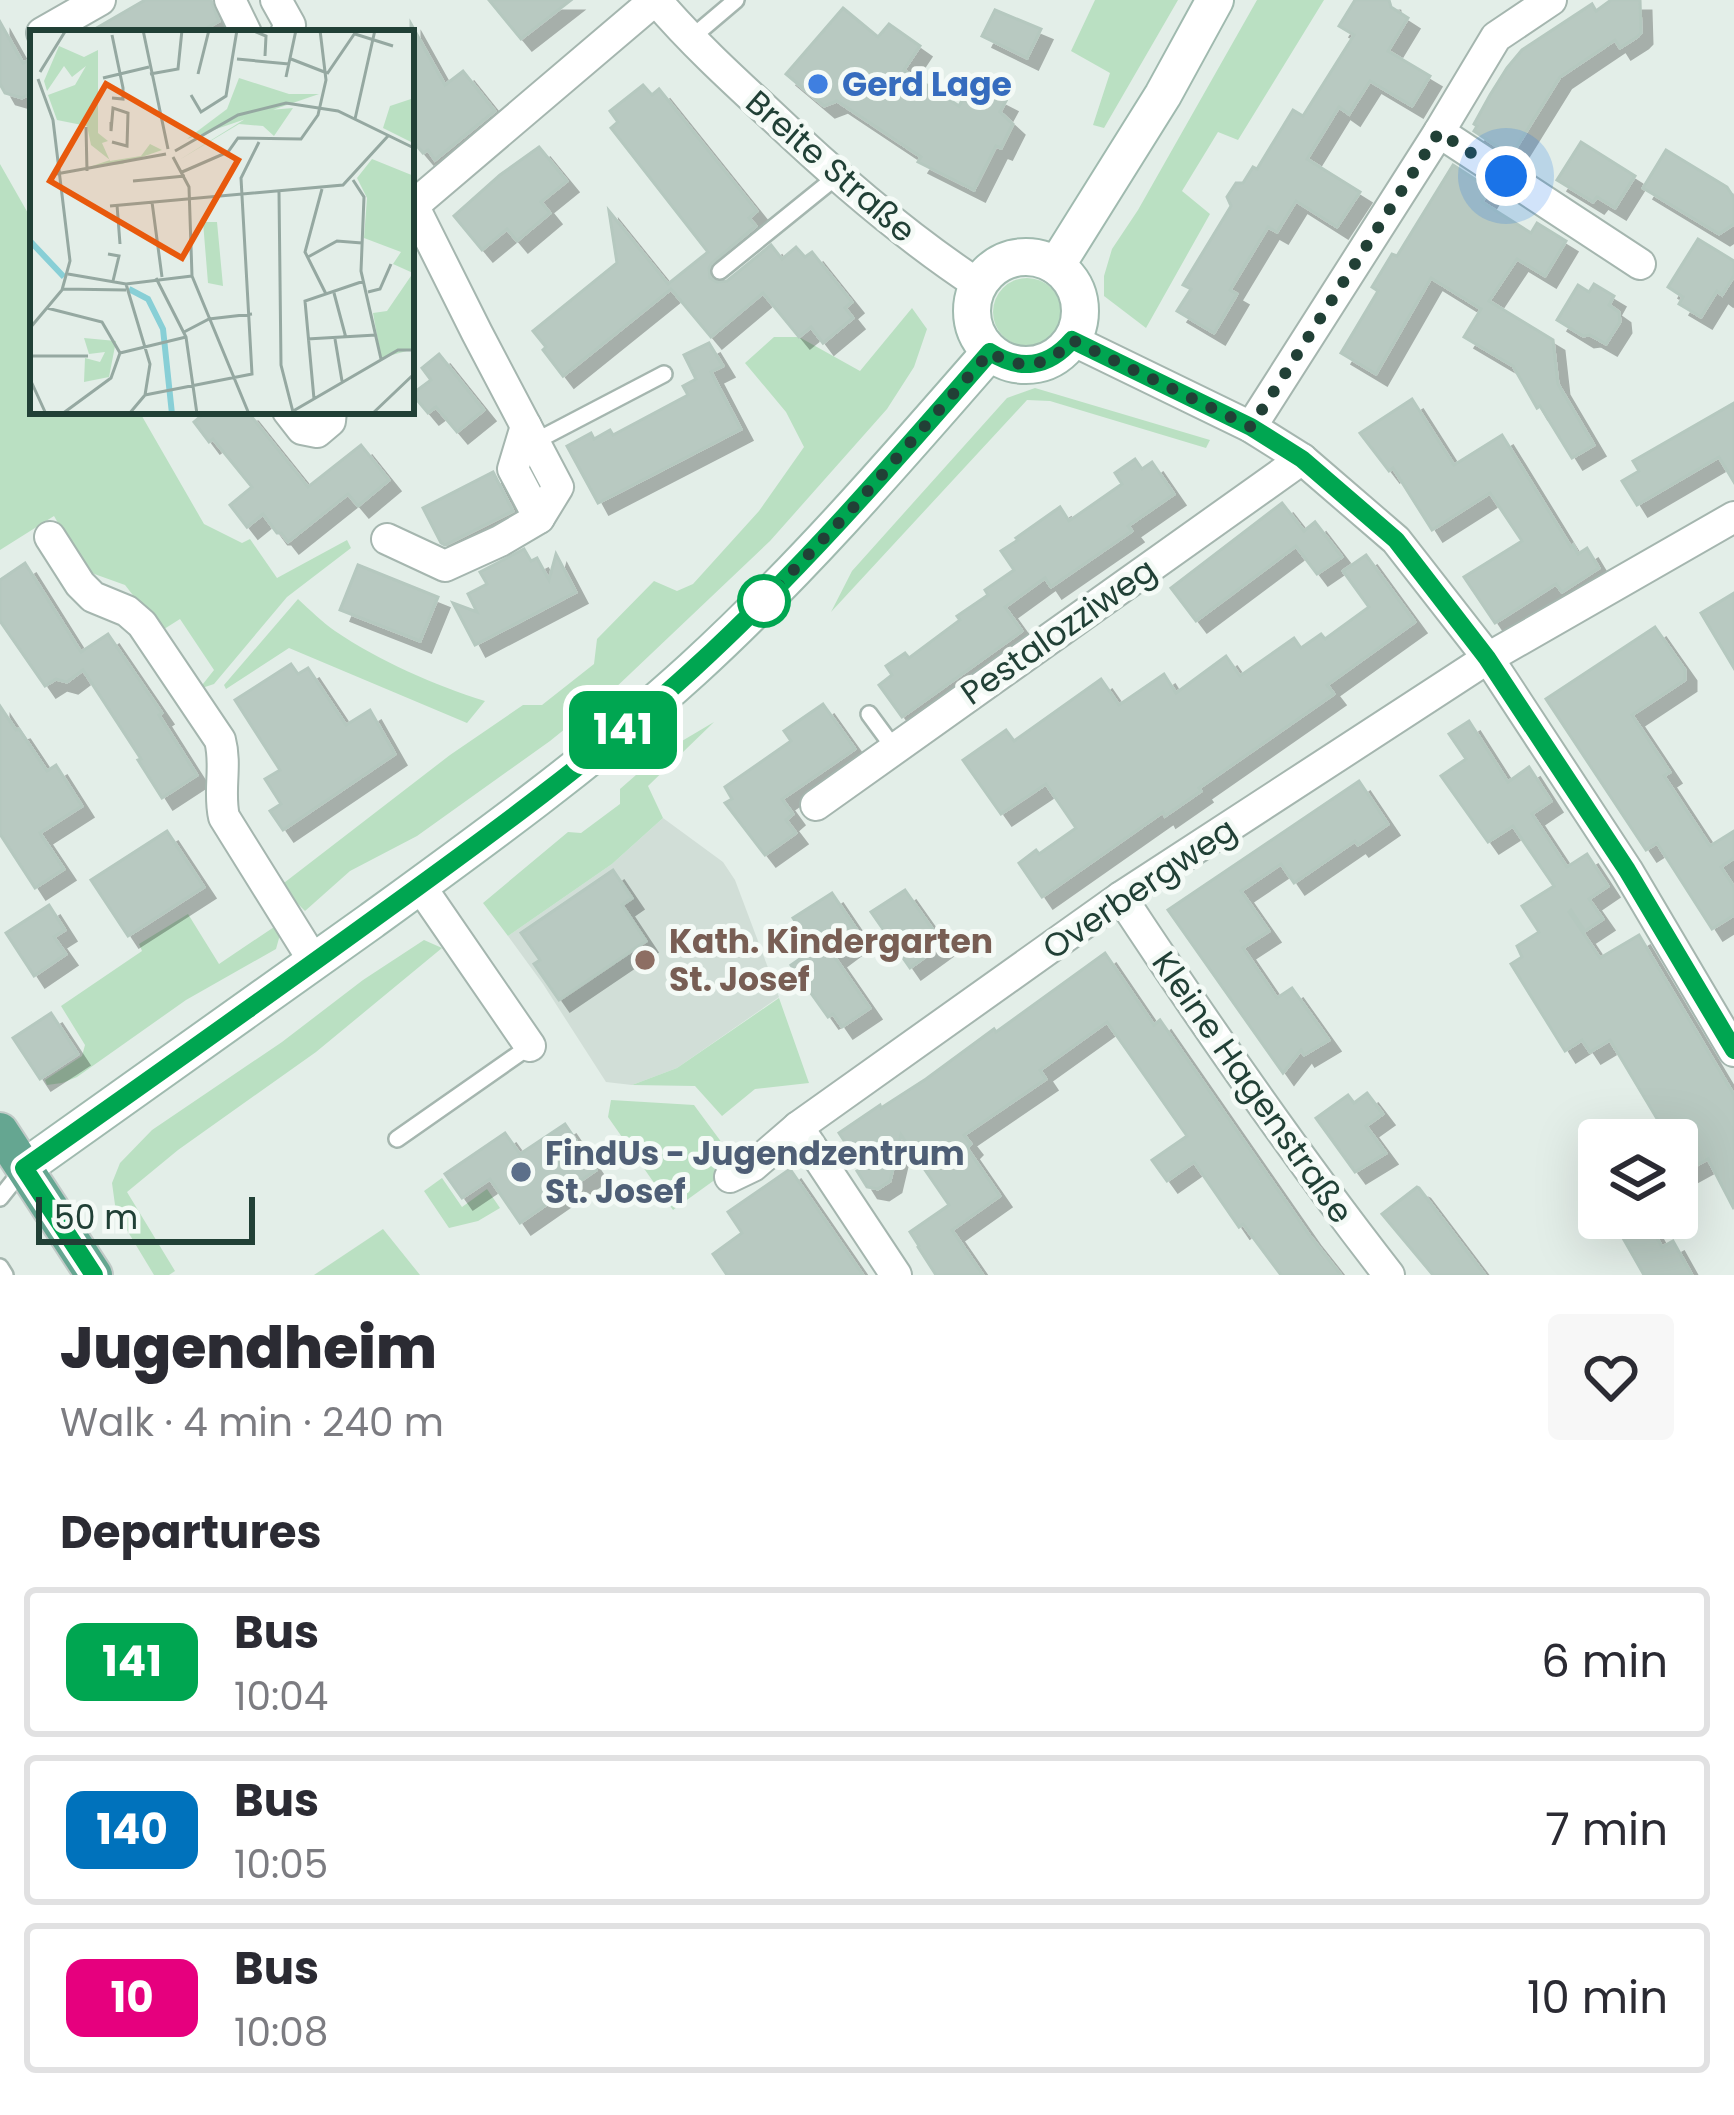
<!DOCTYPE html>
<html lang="en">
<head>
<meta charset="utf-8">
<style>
  body { margin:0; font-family:Poppins,sans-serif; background:#f7f7f7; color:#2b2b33; height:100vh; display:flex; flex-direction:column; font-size:45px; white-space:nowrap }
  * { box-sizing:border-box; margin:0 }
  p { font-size:39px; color:#7c7c81 }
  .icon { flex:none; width:66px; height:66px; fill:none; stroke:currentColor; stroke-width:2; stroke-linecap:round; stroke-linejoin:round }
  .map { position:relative; height:1275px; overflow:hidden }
  .panel { display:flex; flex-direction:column; background:#fff; flex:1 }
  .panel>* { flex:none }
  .badge { padding:0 24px; border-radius:18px; font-size:42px; line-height:78px }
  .tools { position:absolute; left:1578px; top:1119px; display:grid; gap:24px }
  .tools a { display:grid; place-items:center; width:120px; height:120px; border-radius:12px; background:#fff; box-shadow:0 12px 48px #0002; font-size:60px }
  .scale { position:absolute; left:36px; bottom:30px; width:219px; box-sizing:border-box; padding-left:12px; border:6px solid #214036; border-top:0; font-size:33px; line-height:42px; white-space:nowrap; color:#214036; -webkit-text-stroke:9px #f4faf6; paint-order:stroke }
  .you { position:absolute; width:60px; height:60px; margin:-30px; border:9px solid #fff; border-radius:50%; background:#1a73e8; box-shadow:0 0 0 18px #1a73e833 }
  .map>.badge { position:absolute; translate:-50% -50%; box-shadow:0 0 0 6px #fff }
  h2 { padding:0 60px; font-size:45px; line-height:108px }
  .round { display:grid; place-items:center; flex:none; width:126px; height:126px; border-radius:12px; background:#f7f7f7 }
  .summary { display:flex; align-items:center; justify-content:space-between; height:204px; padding:0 60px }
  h1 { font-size:57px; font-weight:800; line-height:90px }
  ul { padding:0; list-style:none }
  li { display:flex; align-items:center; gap:36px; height:150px; margin:0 24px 18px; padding:0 36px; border:6px solid #e1e1e2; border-radius:12px }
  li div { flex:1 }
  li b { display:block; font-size:45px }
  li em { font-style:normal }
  li .badge { min-width:132px; font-weight:700; text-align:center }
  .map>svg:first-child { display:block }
  .built { fill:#d1ded7 }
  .green { fill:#bae0c2 }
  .building { fill:#b8c9c1; stroke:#b5c8bf; stroke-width:3; filter:url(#shadow) }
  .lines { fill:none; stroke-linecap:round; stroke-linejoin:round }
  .service-casing { stroke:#a5b6af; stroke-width:20 }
  .minor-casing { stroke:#a5b6af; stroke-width:34 }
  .secondary-casing { stroke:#a0baaf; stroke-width:40 }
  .primary-casing { stroke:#c1cac7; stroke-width:40 }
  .service { stroke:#fff; stroke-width:15 }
  .minor { stroke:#fff; stroke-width:30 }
  .secondary { stroke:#fff; stroke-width:36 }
  .primary { stroke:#65a691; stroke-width:36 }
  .line-casing { stroke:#fff; stroke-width:27 }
  .line { stroke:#00a651; stroke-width:18 }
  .walk { stroke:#214036; stroke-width:12; stroke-dasharray:0 21.6 }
  .shop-dot { fill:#3f7fe0; stroke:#f4faf6; stroke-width:4.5 }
  .stop-dot { fill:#fff; stroke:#00a651; stroke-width:6 }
  .education-dot { fill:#8d6e63; stroke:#f4faf6; stroke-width:4.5 }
  .service-dot { fill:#5c6f8a; stroke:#f4faf6; stroke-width:4.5 }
  .labels { text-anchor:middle; stroke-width:10; stroke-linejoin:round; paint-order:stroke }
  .shop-label { font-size:33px; font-weight:bold; fill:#366cbe; stroke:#f4faf6; text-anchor:start }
  .street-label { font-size:33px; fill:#214036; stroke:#f4faf6 }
  .education-label { font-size:33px; font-weight:bold; fill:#785e54; stroke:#f4faf6; text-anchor:start }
  .service-label { font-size:33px; font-weight:bold; fill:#4e5e75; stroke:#f4faf6; text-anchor:start }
  .inset-river { fill:none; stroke:#88cfd6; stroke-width:6 }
  .inset-road { fill:none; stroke:#95a8a1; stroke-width:3 }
  .view { fill:#e8590c; fill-opacity:0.15; stroke:#e8590c; stroke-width:6 }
  .inset-edge { fill:none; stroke:#214036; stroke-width:6 }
</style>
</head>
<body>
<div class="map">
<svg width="1734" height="1275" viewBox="0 0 1734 1275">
  <defs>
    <filter id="shadow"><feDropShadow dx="11" dy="11" stdDeviation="0" flood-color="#0004"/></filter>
  </defs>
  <rect width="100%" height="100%" fill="#e3eee8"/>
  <polygon class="built" points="663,818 723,862 735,880 779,997 677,1068 632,1085 606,1082 543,984 508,936 612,864"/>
  <g class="green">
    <polygon points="1095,0 1178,0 1104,128 1093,125 1110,73 1071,51"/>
    <polygon points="1257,0 1324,0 1238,140 1218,132 1182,191 1210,214 1146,328 1104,296 1104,276 1112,249 1138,210"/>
    <polygon points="0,164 33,222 33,411 139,411 204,524 242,543 250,539 277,578 347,540 351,548 287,597 214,684 199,689 214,670 180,619 161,631 125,585 86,571 54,516 0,550"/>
    <circle cx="1027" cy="312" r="34"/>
    <polygon points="912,308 927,329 914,367 887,409 770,541 612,691 550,741 417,836 350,871 305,911 280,886 450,755 523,705 542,705 594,664 597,639 654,581 677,591 693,584 759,511 804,447 786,412 745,363 774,337 799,337 860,371"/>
    <polygon points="1035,388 1210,440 1206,448 1050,401 1027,400 831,612 852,571 1007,398"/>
    <path d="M298,599C310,610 322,622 335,631C379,661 434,685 485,701L467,723L289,648L226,689L224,685Z"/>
    <polygon points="714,722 648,786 663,818 612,864 508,936 483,903 568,832 581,833 620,804 620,789 660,754"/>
    <polygon points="188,914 219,964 277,925 281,931 276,949 186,1000 77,1077 62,1083 47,1085 45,1080 82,1056 85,1045 61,1006 142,951 139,944"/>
    <polygon points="424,940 442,948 316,1052 178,1150 127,1192 175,1271 169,1275 154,1275 116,1212 112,1183 120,1163 152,1130 282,1042 363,980"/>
    <polygon points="779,998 809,1083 755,1089 722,1116 695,1086 632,1085 677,1068"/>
    <polygon points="611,1100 694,1105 722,1143 714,1148 727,1171 673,1210 608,1117"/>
    <polygon points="442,1178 462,1207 487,1189 500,1208 478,1221 449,1228 424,1191"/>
    <polygon points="383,1229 420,1275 314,1275"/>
  </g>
  <g class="building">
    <polygon points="145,0 211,0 219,21 198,33 88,33"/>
    <polygon points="489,0 571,0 521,39"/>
    <polygon points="1355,0 1389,0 1391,7 1408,18 1388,51 1430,76 1412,106 1370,81 1349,114 1339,107 1307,159 1360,192 1337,227 1296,201 1277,232 1268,227 1230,290 1237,294 1214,333 1177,311 1191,289 1183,285 1231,206 1227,197 1236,183 1243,183 1253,167 1257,169 1293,110 1303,116 1354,35 1339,26"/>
    <polygon points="1611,0 1640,0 1641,33 1637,37 1620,48 1615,40 1560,77 1511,156 1474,131 1477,126 1474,124 1490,95 1507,68 1522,50 1592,4 1596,11"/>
    <polygon points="843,8 878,37 889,24 920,46 904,70 959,106 971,83 1006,101 1000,112 1013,124 1001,148 996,146 974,190 918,162 921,157 837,101 824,106 786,74"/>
    <polygon points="995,10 1041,29 1027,58 982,36"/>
    <polygon points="0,22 23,63 33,58 33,92 22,98 5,93 0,84"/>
    <polygon points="411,24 445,85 463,71 495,111 435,160 428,150 423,153 411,139"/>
    <polygon points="643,85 652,95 659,89 757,211 749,218 756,226 712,263 709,268 710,278 717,282 727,281 771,245 782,259 796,247 805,257 812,252 852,302 845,308 853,318 823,343 811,327 799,337 763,293 711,337 671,289 563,376 543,350 546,347 533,331 617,263 609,211 668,284 708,252 611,128 618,122 610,111"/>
    <polygon points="1581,142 1635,176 1615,208 1597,197 1593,202 1557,180"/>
    <polygon points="539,147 567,181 541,202 550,213 517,241 507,229 482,250 454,216 500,175"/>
    <polygon points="1666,150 1727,187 1734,198 1734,224 1719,234 1643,188"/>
    <polygon points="1453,165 1490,189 1482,202 1531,233 1537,223 1566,241 1545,276 1517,259 1489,301 1553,340 1558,384 1594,445 1572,458 1540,406 1537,408 1513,366 1464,337 1481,309 1431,278 1376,374 1341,353 1378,291 1372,287 1392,254 1397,256"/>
    <polygon points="1698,239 1734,261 1734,276 1722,295 1717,291 1701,317 1679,304 1683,297 1668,287"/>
    <polygon points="1594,284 1614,296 1609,305 1619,312 1620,322 1606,344 1590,335 1583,336 1557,320 1578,285 1589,292"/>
    <polygon points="709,343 723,366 711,372 741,429 598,503 567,446 591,433 594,439 610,430 613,435 688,395 683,386 696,379 684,355"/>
    <polygon points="439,354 484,410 457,432 436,407 428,413 412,394 431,380 422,368"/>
    <polygon points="1412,399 1454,465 1502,435 1571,547 1573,545 1578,554 1587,548 1599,568 1562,592 1556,584 1495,623 1464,577 1522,541 1490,493 1432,530 1393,468 1389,471 1360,433"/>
    <polygon points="1734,403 1734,482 1719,457 1637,505 1622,481 1639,471 1633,461"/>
    <polygon points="207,411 247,411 308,487 361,445 389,480 358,506 348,494 288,542 281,533 277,533 263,514 247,527 230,505 252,487 213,439 209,442 194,422"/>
    <polygon points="1135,459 1142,469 1152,462 1174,494 1128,526 1132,531 1051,587 1045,578 1005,607 1022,631 902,717 879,685 892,675 886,666 905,653 909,658 960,620 957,616 988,595 985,590 1014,570 1001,551 1018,540 1016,538 1060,507 1069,521 1122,484 1115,473"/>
    <polygon points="493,472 513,511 445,545 441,543 423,508"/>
    <polygon points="1282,503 1304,531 1315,522 1342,557 1317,574 1296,546 1196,621 1171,588"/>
    <polygon points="524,549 531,561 537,558 549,580 556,554 576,592 475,645 453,603 477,612 468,594 487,584 480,572"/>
    <polygon points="1366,555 1415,622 1327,685 1334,694 1199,788 1201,791 1165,816 1163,812 1042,897 1019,863 1036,850 1039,854 1076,828 1046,784 1001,814 963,760 1006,730 1014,741 1101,679 1119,705 1164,674 1176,693 1226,656 1240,676 1294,638 1301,648 1321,634 1325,639 1369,607 1343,571"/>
    <polygon points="25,563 81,652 108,634 162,713 159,715 197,775 162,798 138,760 141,759 83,670 67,682 56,679 45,686 0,621 0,580"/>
    <polygon points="358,565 438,597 420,641 340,610"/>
    <polygon points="1734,593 1734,668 1701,613"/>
    <polygon points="1655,627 1685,670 1685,680 1632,715 1670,772 1664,776 1710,846 1734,831 1734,858 1721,867 1734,887 1734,915 1712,929 1657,843 1646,850 1546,699"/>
    <polygon points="291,664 298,674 308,668 346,725 370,710 395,754 283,830 270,811 281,804 265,779 280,770 235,700"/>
    <polygon points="823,704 855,749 782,799 793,814 786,820 796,833 765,855 725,803 732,799 725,787 791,741 784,731"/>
    <polygon points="0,706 16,730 19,729 47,771 56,765 82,806 40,833 64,869 35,888 0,834"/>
    <polygon points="1469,721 1508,782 1529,767 1551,801 1532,814 1567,867 1587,854 1608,886 1589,899 1603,919 1585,931 1571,910 1569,912 1600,958 1639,935 1734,1095 1734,1209 1708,1159 1677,1176 1677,1140 1626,1140 1659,1122 1610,1040 1590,1052 1582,1040 1565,1051 1511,964 1522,957 1517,946 1539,932 1522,906 1554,886 1513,826 1488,842 1441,776 1466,759 1449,734"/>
    <polygon points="1359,781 1388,824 1358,845 1355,841 1294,883 1281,864 1241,891 1269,931 1243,948 1277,998 1292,988 1329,1040 1304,1055 1301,1050 1283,1073 1168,910"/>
    <polygon points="167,831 204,887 128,936 91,880"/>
    <polygon points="613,870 632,898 622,905 646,941 559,1000 534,964 540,960 521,933"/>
    <polygon points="905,890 943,944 910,968 871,912"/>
    <polygon points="832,893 861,936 834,956 870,1008 842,1027 833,1014 828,1017 791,965 814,949 793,918"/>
    <polygon points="49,905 65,930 54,937 66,954 34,976 6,933"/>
    <polygon points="1105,953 1154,1025 1160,1020 1310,1236 1341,1275 1281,1275 1243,1224 1239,1227 1194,1162 1167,1181 1152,1160 1187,1136 1107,1022 1040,1070 1046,1079 964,1135 971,1144 967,1148 1000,1196 952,1230 983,1275 936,1275 918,1247 919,1246 910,1232 949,1205 901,1135 890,1181 878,1189 867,1187 857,1171 862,1168 839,1133 880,1105 881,1108 926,1079 994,1029 996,1032"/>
    <polygon points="51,1013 78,1054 40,1079 13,1038"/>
    <polygon points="1367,1093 1383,1114 1366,1126 1386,1153 1355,1172 1316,1118 1348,1095 1354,1103"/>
    <polygon points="565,1124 596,1170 520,1223 490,1179 462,1198 445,1174 505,1133 520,1154"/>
    <polygon points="790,1169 863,1275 727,1275 713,1254 742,1233 728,1212"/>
    <polygon points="1417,1187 1419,1188 1485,1275 1433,1275 1382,1214"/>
    <polygon points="1649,1224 1662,1247 1673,1241 1692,1275 1644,1275 1623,1238"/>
  </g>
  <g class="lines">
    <g class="service-casing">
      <g id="service">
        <polyline points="690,39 736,0"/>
        <polyline points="720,271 836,177"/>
        <polyline points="534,442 664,374"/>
        <polyline points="869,714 894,748"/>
        <polyline points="397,1139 530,1046"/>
        <polyline points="0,1198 24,1168"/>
        <polyline points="0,1267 5,1275"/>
      </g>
    </g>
    <g class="minor-casing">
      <g id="minor">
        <polyline points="230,0 246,33"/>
        <polyline points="276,0 290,25 286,33"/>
        <path d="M656,0C691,41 730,77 769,113C835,176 903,235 979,285"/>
        <polyline points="42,33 100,0"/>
        <polyline points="1439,132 1640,264"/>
        <polyline points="414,205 655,0"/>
        <polyline points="1072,340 1251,427 1302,459 1396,540 1488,658 1627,870 1734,1051"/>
        <polyline points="288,411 302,429 317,432 330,421 331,411"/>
        <polyline points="526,426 513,469 539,518"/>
        <polyline points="1251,427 1439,132 1496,37 1551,0"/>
        <path d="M50,537L80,584L93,597L127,611L142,624L220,740C227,766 218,791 224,817L315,963"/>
        <polyline points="387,539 445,566 500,541 539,518 558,487 477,333 411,201"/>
        <polyline points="816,805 1302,459"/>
        <polyline points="420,886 530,1046"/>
        <path d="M1121,897C1206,1026 1294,1153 1389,1275"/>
        <polyline points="798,1127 896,1275"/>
        <polyline points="730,1177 753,1166 798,1127 1121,897 1488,658 1734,517"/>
      </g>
    </g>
    <g class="secondary-casing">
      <g id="secondary">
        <circle cx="1026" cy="311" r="54"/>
        <polyline points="1056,266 1163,95 1215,0"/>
        <path d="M24,1168C140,1086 256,1004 371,921C481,841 592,761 693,669C800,571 895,461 990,352"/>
      </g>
    </g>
    <g class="primary-casing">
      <polyline id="primary" points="0,1131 94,1275"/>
    </g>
    <use href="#service" class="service"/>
    <use href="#minor" class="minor"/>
    <use href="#secondary" class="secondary"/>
    <use href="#primary" class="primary"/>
  </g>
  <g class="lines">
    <g class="line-casing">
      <path id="line" d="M94,1275L24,1168C145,1083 266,997 386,910C491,834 597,757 693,669C800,571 895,461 990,352C1020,371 1048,368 1072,340L1251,427L1302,459L1396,540L1487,658L1627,870L1734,1050"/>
    </g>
    <use href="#line" class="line"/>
    <path class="walk" d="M764,601L851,510L990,352C1020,371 1048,368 1072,340L1251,427L1439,132L1506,176"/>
  </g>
  <circle class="shop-dot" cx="818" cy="84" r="12"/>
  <circle class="stop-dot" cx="764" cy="601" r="24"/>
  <circle class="education-dot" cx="645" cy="960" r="12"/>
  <circle class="service-dot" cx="521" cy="1172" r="12"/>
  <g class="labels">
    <g class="shop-label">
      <text x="842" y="96">Gerd Lage</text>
    </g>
    <g class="street-label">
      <text transform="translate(831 166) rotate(41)" y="12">Breite Straße</text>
      <text transform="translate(1058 631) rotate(-35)" y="12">Pestalozziweg</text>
      <text transform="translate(1139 888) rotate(-34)" y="12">Overbergweg</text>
      <text transform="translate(1253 1087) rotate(55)" y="12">Kleine Hagenstraße</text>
    </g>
    <g class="education-label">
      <text x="669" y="953">Kath. Kindergarten<tspan x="669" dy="38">St. Josef</tspan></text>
    </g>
    <g class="service-label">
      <text x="545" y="1165">FindUs - Jugendzentrum<tspan x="545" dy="38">St. Josef</tspan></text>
    </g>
  </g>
  <g transform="translate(30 30)">
    <rect width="384" height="384" fill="#e3eee8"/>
    <path d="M29,16L54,27L68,20V103L78,111L72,113L80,131L111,126L120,114L132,120L92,134L59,137L80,130L61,115L57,96L27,90L18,65L45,55L56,36L42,47L34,36L17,61L14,51ZM209,48L259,64H289L157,109L197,79ZM384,68V96L381,112L353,98L360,76ZM263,78L244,106L233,96L209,94L149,130L228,81ZM342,129L384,146V319L351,328L343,283L357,281L383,243L363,234L371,222L334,208L337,168L327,148ZM173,192H187L193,256L178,253ZM54,308L86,311L79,347L54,352L55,328L70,332L75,322L59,324Z" fill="#bae0c2"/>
    <path class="inset-river" d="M0,211L34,247M99,259L118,269L133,299L142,384"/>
    <path class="inset-road" d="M113,0L138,119M221,0L236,6L235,26M325,4L363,16M82,5L93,58V69L82,68M207,29L259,34M261,29L297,43M10,42L36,0M120,44L148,39L152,0M168,44L179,0M297,44L327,0M256,47L266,0M73,48L119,37M161,65L171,82L196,66L207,0M325,89L345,0M81,92V101L83,78L98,83L97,116L82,112M56,97L57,141M145,121L208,85L256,73L308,81L384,118M143,127L159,157L162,246L219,384M152,142L198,122L208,108L271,109L288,85L296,50L290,0M26,144L136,124M323,150L334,167L331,241L351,329M103,151L155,146M292,159L275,222L296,264M249,162L251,335L263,382M122,172L132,247M87,175L90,214M80,176L313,155L358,106M78,224L89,226L83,251M278,227L307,211L332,213M38,244L96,254L162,246M126,248L156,307L167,384M96,254L120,334L115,365L99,384M33,259L96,260M338,262L350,259L361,234M304,263L316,308M17,278L72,292L90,323L81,348L32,384M0,298L32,260L40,231L23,90L8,49M154,302L179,289L222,284M277,309L346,305M305,309L312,351M90,323L156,307M0,326H58M0,349L16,384M115,365L222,344L211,148L229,112M284,369L275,271L334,251M258,384L368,320H384M342,384L384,344"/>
    <path class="view" d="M76,54L208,130L152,228L20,151Z"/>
    <rect width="384" height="384" class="inset-edge"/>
  </g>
</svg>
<div class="tools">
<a><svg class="icon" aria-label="layers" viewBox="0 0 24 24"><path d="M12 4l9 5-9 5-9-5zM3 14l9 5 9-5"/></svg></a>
</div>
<div class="scale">50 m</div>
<div class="you" style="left:1506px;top:176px"></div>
<b class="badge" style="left:623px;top:730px;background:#00a651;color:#fff">141</b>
</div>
<section class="panel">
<div class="summary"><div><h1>Jugendheim</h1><p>Walk · 4 min · 240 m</p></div><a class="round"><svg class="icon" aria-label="heart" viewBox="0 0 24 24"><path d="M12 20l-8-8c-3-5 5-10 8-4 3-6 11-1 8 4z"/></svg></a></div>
<h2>Departures</h2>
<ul>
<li><span class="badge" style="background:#00a651;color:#fff">141</span><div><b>Bus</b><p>10:04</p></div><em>6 min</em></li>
<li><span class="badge" style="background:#0072bc;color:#fff">140</span><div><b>Bus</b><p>10:05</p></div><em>7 min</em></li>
<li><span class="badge" style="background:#e6007e;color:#fff">10</span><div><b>Bus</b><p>10:08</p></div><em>10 min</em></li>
</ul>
</section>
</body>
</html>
